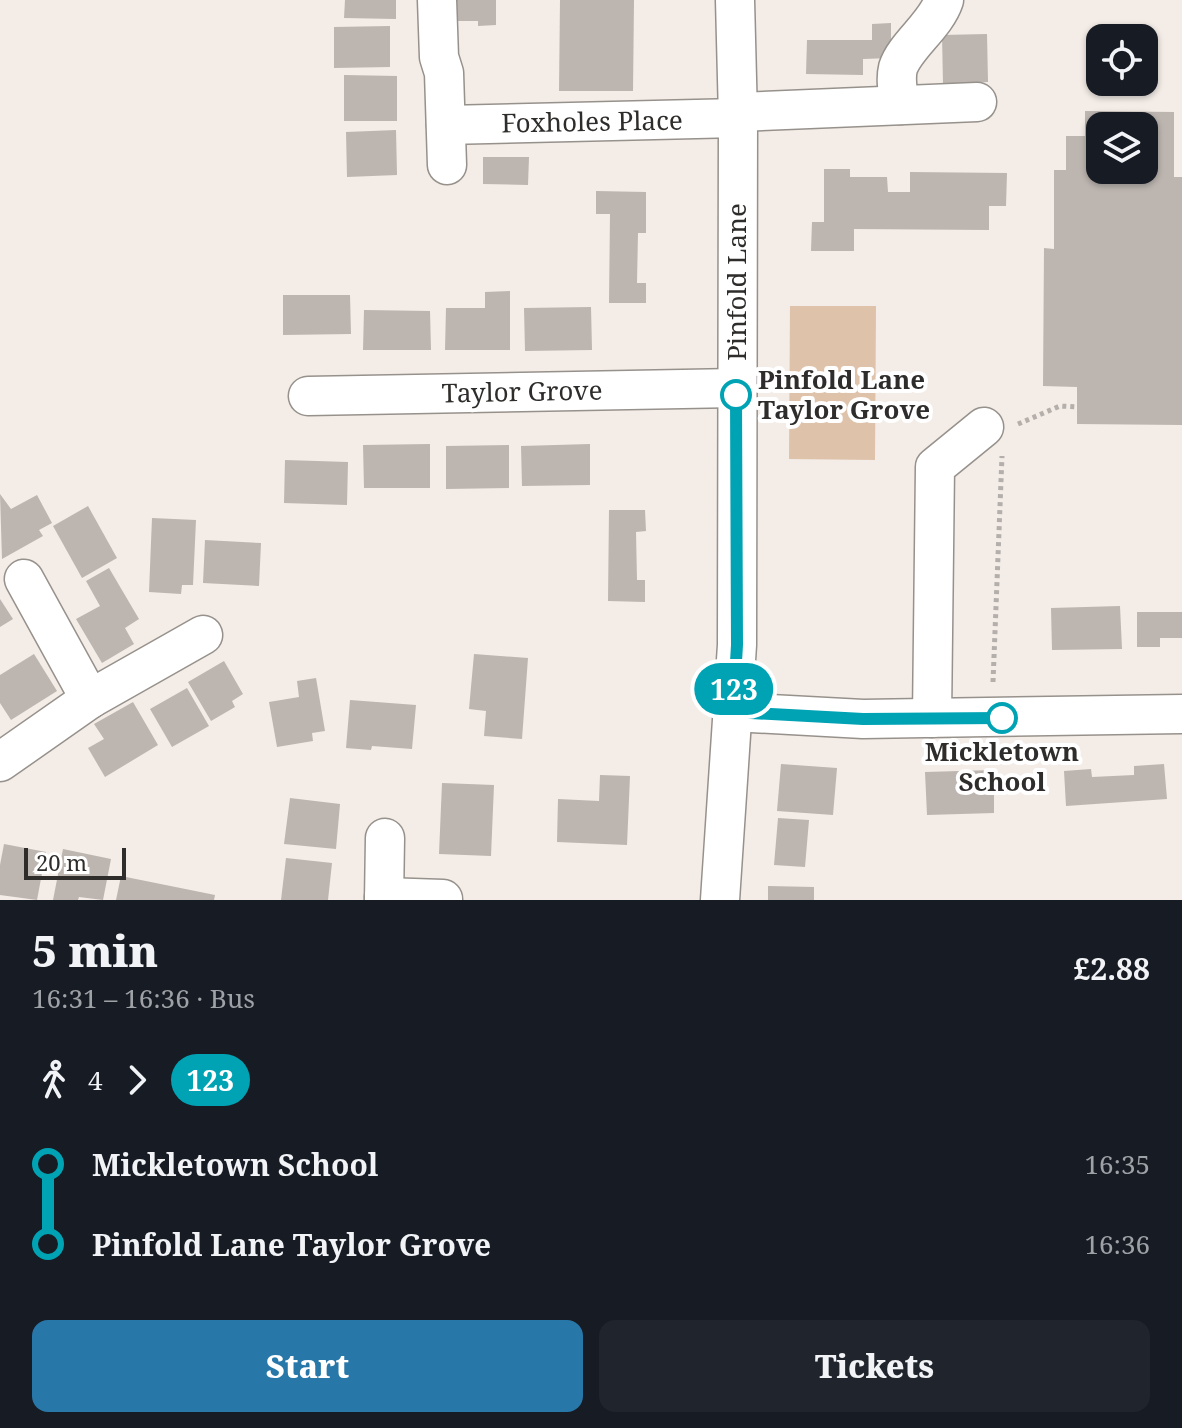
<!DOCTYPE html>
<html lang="en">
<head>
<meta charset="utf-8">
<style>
  body { margin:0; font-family:"Noto Serif",serif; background:#20242c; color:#f1f3f6; height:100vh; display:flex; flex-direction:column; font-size:30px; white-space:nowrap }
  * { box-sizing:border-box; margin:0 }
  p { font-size:26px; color:#9ea1a6 }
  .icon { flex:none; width:44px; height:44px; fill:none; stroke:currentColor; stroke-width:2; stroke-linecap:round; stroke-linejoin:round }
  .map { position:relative; height:900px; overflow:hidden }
  .details { display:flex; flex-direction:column; background:#171b24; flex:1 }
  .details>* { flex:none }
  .badge { padding:0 16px; border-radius:26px; font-size:28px; line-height:52px }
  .controls { position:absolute; left:1086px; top:24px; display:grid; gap:16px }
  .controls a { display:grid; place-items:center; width:72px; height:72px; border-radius:16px; background:#171b24; box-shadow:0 2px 6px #0004; font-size:40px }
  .scale { position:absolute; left:24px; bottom:20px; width:102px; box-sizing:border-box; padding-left:8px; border:4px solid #2f2d2b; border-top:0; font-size:22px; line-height:28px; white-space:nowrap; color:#2f2d2b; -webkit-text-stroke:6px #fff; paint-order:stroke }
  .map>.badge { position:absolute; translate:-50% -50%; box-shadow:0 0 0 4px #fff }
  .legs { display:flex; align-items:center; gap:12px; height:88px; padding:0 32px; font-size:26px }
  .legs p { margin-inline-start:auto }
  .summary { display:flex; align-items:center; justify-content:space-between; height:136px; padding:0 32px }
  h1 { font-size:44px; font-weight:800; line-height:60px }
  .action { display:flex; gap:16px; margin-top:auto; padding:16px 32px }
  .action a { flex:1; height:92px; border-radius:16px; background:#2877a9; color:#fff; font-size:32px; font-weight:800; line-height:92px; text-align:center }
  .action a+a { background:#20242c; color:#f1f3f6 }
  ul { padding:0 32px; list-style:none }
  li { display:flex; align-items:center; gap:28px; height:80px; font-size:30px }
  li i { display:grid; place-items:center; width:12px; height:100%; margin:0 10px; background:currentColor }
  li i::after { content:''; width:20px; height:20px; margin:-10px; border:6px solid; border-radius:50%; background:#171b24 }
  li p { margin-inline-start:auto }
  li:first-child i { background:linear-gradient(#0000 50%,currentColor 0) }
  li:last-child i { background:linear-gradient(currentColor 50%,#0000 0) }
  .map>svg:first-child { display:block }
  .green { fill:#dfc2aa }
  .building { fill:#bcb5b0; fill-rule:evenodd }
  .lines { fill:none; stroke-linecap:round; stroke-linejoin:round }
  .minor-casing { stroke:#97918c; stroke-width:41 }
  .path { stroke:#b5afab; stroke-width:5; stroke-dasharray:4 4; stroke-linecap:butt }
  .minor { stroke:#fff; stroke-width:38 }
  .line-1-casing { stroke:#fff; stroke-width:18 }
  .line-1 { stroke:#00a3b4; stroke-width:12 }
  .stop-1-dot { fill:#fff; stroke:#00a3b4; stroke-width:4 }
  .labels { text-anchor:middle; stroke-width:8; stroke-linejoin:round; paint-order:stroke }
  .street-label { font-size:26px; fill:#2f2d2b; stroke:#fff }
  .stop-label { font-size:26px; font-weight:bold; fill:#2f2d2b; stroke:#fff; text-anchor:start }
</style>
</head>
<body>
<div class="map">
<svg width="1182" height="900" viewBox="0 0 1182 900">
  <rect width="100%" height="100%" fill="#f3ece7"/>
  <polygon class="green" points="790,306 876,306 875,460 789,459"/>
  <g class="building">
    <polygon points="345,0 396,0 396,19 344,18"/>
    <polygon points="452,0 496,0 496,25 478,26 478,21 452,21"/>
    <polygon points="560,0 634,0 633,91 559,91"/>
    <polygon points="891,23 891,58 863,59 863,75 806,74 807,40 872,40 872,24"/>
    <polygon points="390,26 390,67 334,68 334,27"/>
    <polygon points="987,34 988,82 943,84 942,35"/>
    <polygon points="344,75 397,76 397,121 344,121"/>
    <path d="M1085,111L1174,112V177H1182V425L1077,424V387L1043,386L1044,248L1054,249V170H1066V136H1085ZM1100,126H1144V170H1100Z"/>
    <polygon points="396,130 397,175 347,177 346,132"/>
    <polygon points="483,157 529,157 528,185 483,184"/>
    <polygon points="824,169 850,169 850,177 887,177 888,192 910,192 910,172 1007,173 1006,206 989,206 989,230 854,229 854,251 811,251 812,222 824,222"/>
    <polygon points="596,191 646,192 646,233 638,233 637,283 646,283 646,303 609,303 610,214 596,214"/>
    <polygon points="510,291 510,350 445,350 446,308 485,308 485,292"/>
    <polygon points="283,295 350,295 351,334 283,335"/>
    <polygon points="591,307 592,350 525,351 524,308"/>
    <polygon points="364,310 430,311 431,350 363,350"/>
    <polygon points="430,444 430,488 364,488 363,445"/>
    <polygon points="590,444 590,485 522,486 521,446"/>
    <polygon points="509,445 509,488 446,489 446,446"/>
    <polygon points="285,460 348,462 347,505 284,503"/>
    <polygon points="0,494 11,509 37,495 52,523 39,530 43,536 2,559"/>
    <polygon points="88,506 117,558 82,578 53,526"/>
    <polygon points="609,510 645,510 646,531 636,532 637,580 645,580 645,602 608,601"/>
    <polygon points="152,518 196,520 193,585 182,585 181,594 149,592"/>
    <polygon points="205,540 261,543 259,586 203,583"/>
    <polygon points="109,568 139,619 125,628 134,644 102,663 76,619 100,606 86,581"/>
    <polygon points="0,599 13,619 0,627"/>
    <polygon points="1120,606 1122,649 1052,650 1051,608"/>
    <polygon points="1137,612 1182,612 1182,638 1160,638 1160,647 1137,647"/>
    <polygon points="34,654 57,691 11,720 0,703 0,675"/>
    <polygon points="474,654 528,658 522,739 484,736 486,711 469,709"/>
    <polygon points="224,661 243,694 232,701 235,707 211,721 188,682"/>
    <polygon points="316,678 325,731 312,733 313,741 277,747 269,702 299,697 297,681"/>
    <polygon points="187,688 209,726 172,747 150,709"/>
    <polygon points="350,700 416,705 412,749 372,746 371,750 346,748"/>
    <polygon points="133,702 158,745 105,777 88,748 104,739 94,724"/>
    <polygon points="781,764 837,768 833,815 777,811"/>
    <polygon points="1164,764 1167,799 1066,806 1064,771 1091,769 1092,777 1134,775 1134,766"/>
    <polygon points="994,770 994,813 927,815 925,772"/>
    <polygon points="600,775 630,776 627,845 557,842 558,799 599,801"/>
    <polygon points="442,783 494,785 491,856 439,854"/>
    <polygon points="290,798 340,804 336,849 284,844"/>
    <polygon points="778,818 809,820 805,867 774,865"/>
    <polygon points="4,844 46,852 37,900 0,895 0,865"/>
    <polygon points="63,849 111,859 103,900 79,897 78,900 53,900"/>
    <polygon points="286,858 332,863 328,900 281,900"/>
    <polygon points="121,876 215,895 214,900 116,900"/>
    <polygon points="768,886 814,887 814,900 768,900"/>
  </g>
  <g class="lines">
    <g class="minor-casing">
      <g id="minor">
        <polyline points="437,0 439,57 444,73 447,165"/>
        <path d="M900,105C898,93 895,80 898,68C905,46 936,25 944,0"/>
        <polyline points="738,112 977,102"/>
        <polyline points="446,125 738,118"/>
        <polyline points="308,396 736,388"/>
        <polyline points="24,579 90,699"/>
        <polyline points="733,712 863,719 1182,714"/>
        <polyline points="932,718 935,467 984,427"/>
        <polyline points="0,762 90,699 203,635"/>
        <polyline points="384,897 443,899"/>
        <polyline points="384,900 385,838"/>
        <polyline points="720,900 737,645 738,118 735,0"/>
      </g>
    </g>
    <g class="path">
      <polyline points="1018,424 1060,406 1077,407"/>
      <polyline points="993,682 1002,456"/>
    </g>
    <use href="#minor" class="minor"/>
  </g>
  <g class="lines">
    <g class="line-1-casing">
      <polyline id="line-1" points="736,395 737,645 733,712 863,719 1002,718"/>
    </g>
    <use href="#line-1" class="line-1"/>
  </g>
  <g class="stop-1-dot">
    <circle cx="736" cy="395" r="14"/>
    <circle cx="1002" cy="718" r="14"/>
  </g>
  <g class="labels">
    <g class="street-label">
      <text transform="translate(592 122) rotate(-1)" y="9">Foxholes Place</text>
      <text transform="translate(737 282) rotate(-90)" y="9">Pinfold Lane</text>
      <text transform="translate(522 392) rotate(-1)" y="9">Taylor Grove</text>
    </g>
    <g class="stop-label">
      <text x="758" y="389">Pinfold Lane<tspan x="758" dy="30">Taylor Grove</tspan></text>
      <text x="1002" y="761" text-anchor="middle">Mickletown<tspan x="1002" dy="30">School</tspan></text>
    </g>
  </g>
</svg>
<div class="controls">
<a><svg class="icon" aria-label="locate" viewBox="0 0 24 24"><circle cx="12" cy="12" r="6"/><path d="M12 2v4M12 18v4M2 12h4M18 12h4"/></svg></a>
<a><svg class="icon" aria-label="layers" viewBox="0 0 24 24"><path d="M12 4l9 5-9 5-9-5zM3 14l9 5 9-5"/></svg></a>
</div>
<div class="scale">20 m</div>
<b class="badge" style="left:734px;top:689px;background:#00a3b4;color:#fff">123</b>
</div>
<section class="details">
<div class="summary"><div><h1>5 min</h1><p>16:31 – 16:36 · Bus</p></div><b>£2.88</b></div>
<div class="legs"><svg class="icon" aria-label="walk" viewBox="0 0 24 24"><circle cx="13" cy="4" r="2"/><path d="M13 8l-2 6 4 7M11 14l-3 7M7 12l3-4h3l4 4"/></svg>4<svg class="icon" aria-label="forward" viewBox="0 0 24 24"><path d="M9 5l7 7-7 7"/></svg><b class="badge" style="background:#00a3b4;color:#fff">123</b></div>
<ul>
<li><i style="color:#00a3b4"></i><b>Mickletown School</b><p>16:35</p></li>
<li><i style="color:#00a3b4"></i><b>Pinfold Lane Taylor Grove</b><p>16:36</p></li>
</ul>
<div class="action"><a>Start</a><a>Tickets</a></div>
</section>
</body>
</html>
